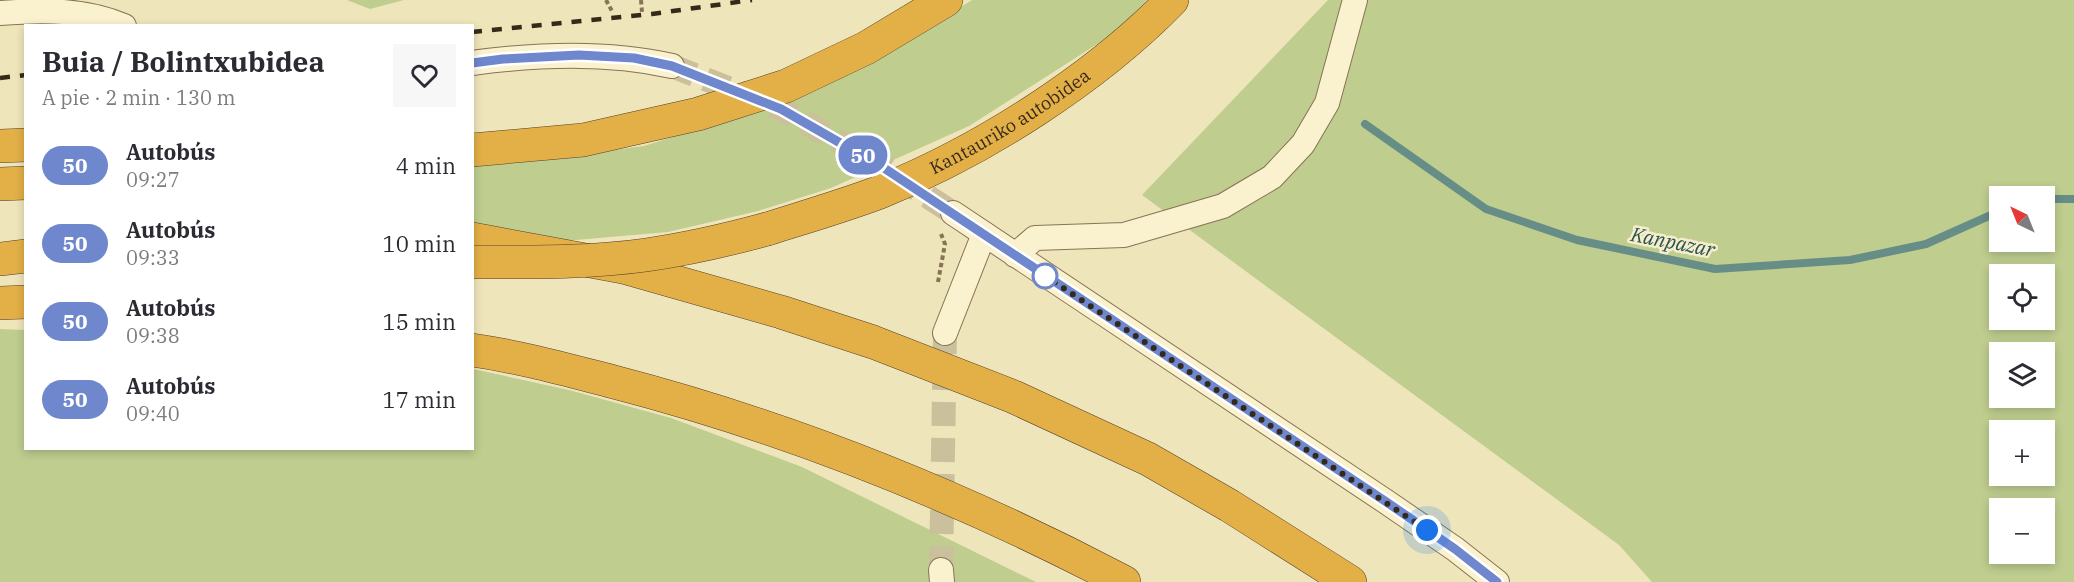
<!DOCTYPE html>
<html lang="es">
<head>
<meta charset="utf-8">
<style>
  body { margin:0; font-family:"IBM Plex Serif",serif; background:#f7f7f7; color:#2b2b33; height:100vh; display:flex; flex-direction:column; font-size:22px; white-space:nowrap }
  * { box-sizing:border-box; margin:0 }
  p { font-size:20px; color:#7c7c81 }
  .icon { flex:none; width:33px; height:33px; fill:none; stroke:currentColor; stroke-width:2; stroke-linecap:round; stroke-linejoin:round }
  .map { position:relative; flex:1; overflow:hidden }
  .panel { position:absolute; left:24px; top:24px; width:450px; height:426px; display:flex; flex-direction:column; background:#fff; border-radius:0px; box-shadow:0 3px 9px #0003 }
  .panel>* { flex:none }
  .badge { padding:0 12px; border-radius:20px; font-size:21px; line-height:39px }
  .needle { width:39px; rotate:317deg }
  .controls { position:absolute; left:1989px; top:186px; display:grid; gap:12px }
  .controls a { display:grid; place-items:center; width:66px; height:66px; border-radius:0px; background:#fff; box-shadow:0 3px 9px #0003; font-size:30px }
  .you { position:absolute; width:30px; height:30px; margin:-15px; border:4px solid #fff; border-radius:50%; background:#1a73e8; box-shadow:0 0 0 9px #1a73e833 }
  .map>.badge { position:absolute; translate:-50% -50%; box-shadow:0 0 0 3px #fff }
  .round { display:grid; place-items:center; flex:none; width:63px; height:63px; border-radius:0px; background:#f7f7f7 }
  .summary { display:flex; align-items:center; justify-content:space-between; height:102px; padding:0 18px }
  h1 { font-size:28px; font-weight:700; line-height:45px }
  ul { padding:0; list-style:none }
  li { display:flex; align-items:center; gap:18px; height:78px; padding:0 18px }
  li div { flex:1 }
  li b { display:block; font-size:22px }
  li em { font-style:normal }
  li .badge { min-width:66px; font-weight:700; text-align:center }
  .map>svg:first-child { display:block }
  .green { fill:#bfcd8f; fill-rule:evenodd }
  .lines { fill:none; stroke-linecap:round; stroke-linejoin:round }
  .stream { stroke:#678d87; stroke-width:8 }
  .minor-tunnel { stroke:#cac09b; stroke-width:24; stroke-dasharray:24 12; stroke-linecap:butt }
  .minor-casing { stroke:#867455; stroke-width:26 }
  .highway-casing { stroke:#53412a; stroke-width:34 }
  .path { stroke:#867455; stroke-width:4; stroke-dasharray:4.5 3; stroke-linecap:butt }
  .minor { stroke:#faf1ce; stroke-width:24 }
  .highway { stroke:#e3af47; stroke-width:33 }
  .rail { stroke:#352a1a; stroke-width:4.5; stroke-dasharray:10 10; stroke-linecap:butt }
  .highway-bridge-casing { stroke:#53412a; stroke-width:34; stroke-linecap:butt }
  .highway-bridge { stroke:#e3af47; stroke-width:33 }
  .line-casing { stroke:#fff; stroke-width:14 }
  .line { stroke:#6e87cd; stroke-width:9 }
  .walk { stroke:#352a1a; stroke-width:6; stroke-dasharray:0 10.8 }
  .stop-dot { fill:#fff; stroke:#6e87cd; stroke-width:3 }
  .labels { text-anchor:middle; stroke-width:5; stroke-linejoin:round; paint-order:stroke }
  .street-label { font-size:18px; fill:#352a1a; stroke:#f6eecb }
  .water-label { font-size:20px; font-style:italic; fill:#295355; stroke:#f6eecb }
</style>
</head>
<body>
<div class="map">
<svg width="2074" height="582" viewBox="0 0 2074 582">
  <rect width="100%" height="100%" fill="#efe5bb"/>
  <g class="green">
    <polygon points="347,0 404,0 370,9"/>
    <polygon points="972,0 1147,0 1116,32 969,126 831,188 758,211 668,232 564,241 473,222 472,162 520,162 644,146 748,113 947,16"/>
    <path d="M1328,0H2074V582H1652L1619,545L1142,195ZM2000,196H2044V242H2000ZM2000,274H2044V320H2000ZM2000,352H2044V398H2000ZM2000,430H2044V476H2000ZM2000,508H2044V554H2000Z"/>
    <polygon points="0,329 25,330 26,448 472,448 473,369 569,390 671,418 802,467 1036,582 0,582"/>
  </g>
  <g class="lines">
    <g class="stream">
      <polyline points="1365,124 1486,209 1577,240 1715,269 1850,260 1926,244 2000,211"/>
      <polyline points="2044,199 2074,199"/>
    </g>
    <g class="minor-tunnel">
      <polyline points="672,66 781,109 867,157 953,213"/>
      <polyline points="941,570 945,333"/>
    </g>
    <g class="minor-casing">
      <g id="minor">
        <path d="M0,13C43,10 84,9 124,26"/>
        <path d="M472,63C538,54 607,51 672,66"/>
        <polyline points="953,213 1385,501 1455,549 1497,582"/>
        <polyline points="1015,255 1035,238 1124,235 1223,206 1272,177 1303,144 1327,103 1355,0"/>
        <polyline points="945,333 984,234"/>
        <polyline points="941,570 942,582"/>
      </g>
    </g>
    <g class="highway-casing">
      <g id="highway">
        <polyline points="0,146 26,145"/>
        <polyline points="472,150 583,140 698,114 786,86 866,48 946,0"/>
        <polyline points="0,184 26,183"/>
        <path id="s1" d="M767,229C805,217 843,206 880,192C982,151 1095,79 1172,0"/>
        <polyline points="472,239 623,267 781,312 873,342 1014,397 1148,459 1230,506 1350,582"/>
        <polyline points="0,259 26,256"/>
        <polyline points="0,303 26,302"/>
        <path d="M472,350C521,357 567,370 614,382C791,428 962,497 1124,582"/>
      </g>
    </g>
    <g class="path">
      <polyline points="606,0 613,13"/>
      <polyline points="641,0 642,12"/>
      <polyline points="938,282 945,244 941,234"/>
    </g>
    <use href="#minor" class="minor"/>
    <use href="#highway" class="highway"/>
    <g class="rail">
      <polyline points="472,32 652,14 752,0"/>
      <polyline points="0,78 26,75"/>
    </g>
    <g class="highway-bridge-casing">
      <path id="highway-bridge" d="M472,262C530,262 589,263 646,255C688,249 727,240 767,229"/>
    </g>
    <use href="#highway-bridge" class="highway-bridge"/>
  </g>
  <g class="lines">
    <g class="line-casing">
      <polyline id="line" points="472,63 503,59 579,55 634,58 672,66 781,109 884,168 1385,501 1455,549 1497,582"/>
    </g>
    <use href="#line" class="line"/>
    <polyline class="walk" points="1045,276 1041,273 1427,530"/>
  </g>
  <circle class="stop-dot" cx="1045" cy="276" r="12"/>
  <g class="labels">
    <g class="street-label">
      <text dy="6" stroke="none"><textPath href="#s1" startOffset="267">Kantauriko autobidea</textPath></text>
    </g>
    <g class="water-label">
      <text transform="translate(1673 242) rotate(11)" y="7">Kanpazar</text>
    </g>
  </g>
</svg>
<div class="controls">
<a><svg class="needle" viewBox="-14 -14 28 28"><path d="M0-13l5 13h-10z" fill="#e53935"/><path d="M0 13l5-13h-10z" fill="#7c7c81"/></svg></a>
<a><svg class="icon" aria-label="locate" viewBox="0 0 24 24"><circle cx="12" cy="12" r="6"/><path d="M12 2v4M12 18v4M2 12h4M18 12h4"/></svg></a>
<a><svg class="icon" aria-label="layers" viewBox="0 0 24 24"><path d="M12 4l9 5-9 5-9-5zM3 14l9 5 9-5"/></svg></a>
<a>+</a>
<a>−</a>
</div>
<div class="you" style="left:1427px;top:530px"></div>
<b class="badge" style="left:863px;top:155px;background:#6e87cd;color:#fff">50</b>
<section class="panel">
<div class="summary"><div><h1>Buia / Bolintxubidea</h1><p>A pie · 2 min · 130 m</p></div><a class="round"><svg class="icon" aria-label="heart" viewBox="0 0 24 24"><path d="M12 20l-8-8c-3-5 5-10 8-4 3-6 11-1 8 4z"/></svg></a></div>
<ul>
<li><span class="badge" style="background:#6e87cd;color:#fff">50</span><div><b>Autobús</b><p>09:27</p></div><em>4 min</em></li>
<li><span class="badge" style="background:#6e87cd;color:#fff">50</span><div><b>Autobús</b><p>09:33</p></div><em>10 min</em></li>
<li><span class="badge" style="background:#6e87cd;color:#fff">50</span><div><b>Autobús</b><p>09:38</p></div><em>15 min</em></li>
<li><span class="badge" style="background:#6e87cd;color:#fff">50</span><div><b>Autobús</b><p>09:40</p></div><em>17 min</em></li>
</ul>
</section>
</div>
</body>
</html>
